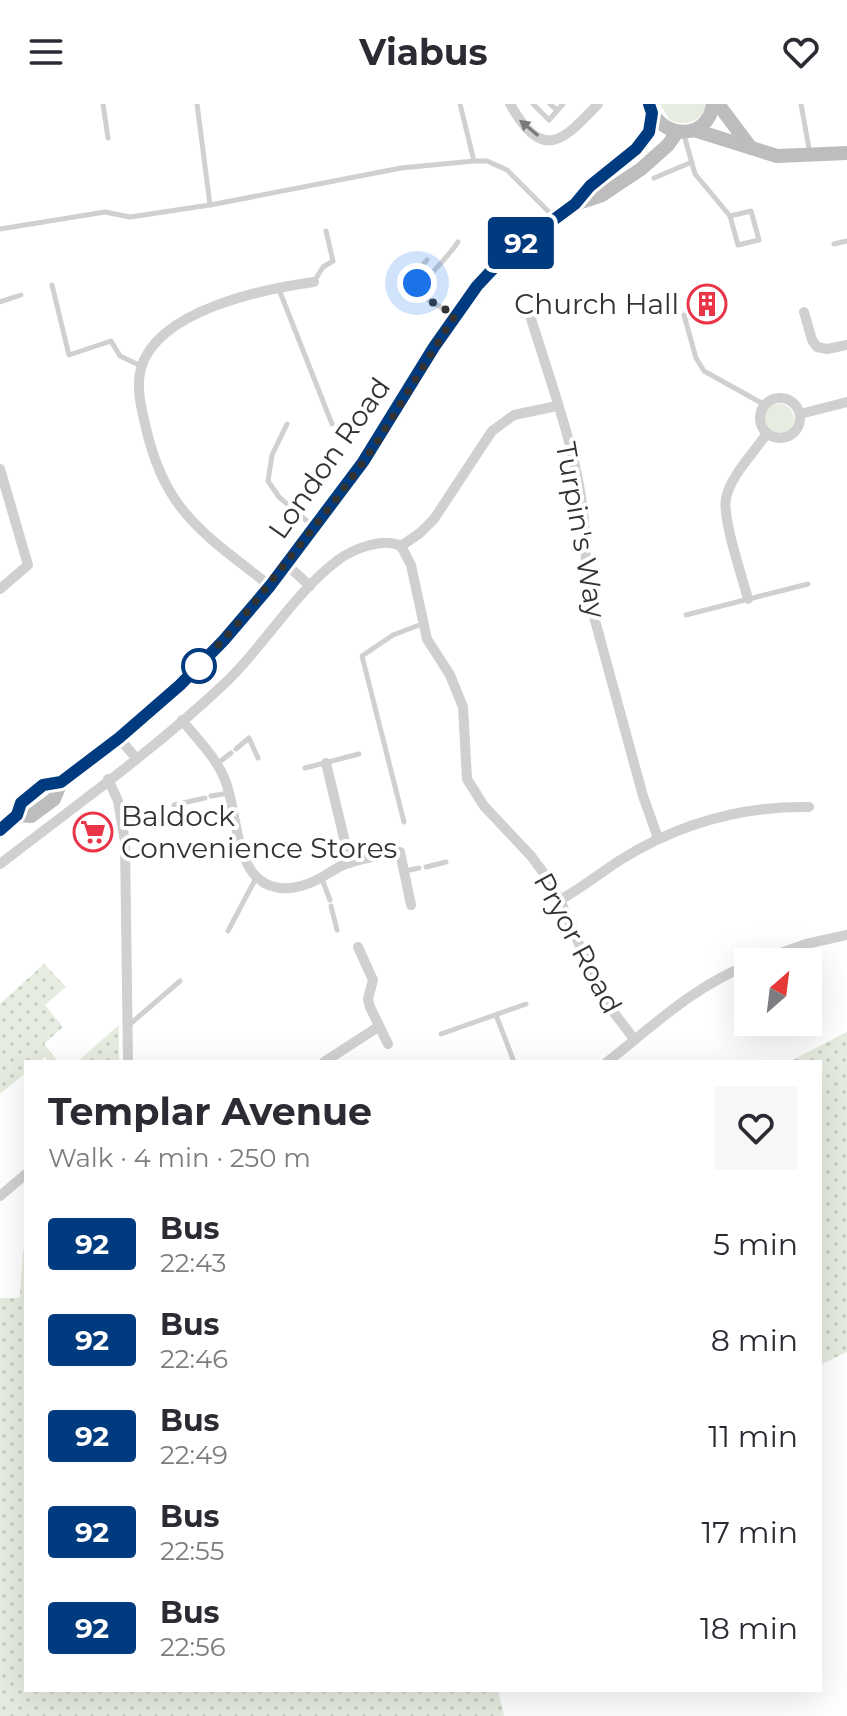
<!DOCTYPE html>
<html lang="en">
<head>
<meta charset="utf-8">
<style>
  body { margin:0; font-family:Montserrat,sans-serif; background:#f7f7f7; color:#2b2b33; height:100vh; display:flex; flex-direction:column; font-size:30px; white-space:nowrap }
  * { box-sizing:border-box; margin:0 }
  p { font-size:26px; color:#7c7c81 }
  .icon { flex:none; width:44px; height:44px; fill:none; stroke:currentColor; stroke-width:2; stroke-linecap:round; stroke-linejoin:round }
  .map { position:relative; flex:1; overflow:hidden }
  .side { position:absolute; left:24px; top:956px; width:798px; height:632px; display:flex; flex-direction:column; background:#fff; border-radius:0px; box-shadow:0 8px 32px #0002 }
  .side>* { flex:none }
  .badge { padding:0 16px; border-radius:6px; font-size:28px; line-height:52px }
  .needle { width:52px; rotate:28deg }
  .buttons { position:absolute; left:734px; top:844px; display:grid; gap:16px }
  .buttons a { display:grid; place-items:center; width:88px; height:88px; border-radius:0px; background:#fff; box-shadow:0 8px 32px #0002; font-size:40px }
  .you { position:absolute; width:40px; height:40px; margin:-20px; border:6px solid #fff; border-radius:50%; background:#1a73e8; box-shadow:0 0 0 12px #1a73e833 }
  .map>.badge { position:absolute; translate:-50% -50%; box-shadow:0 0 0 4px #fff }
  .round { display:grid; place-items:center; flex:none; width:84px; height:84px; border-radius:0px; background:#f7f7f7 }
  .summary { display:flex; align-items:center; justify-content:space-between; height:136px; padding:0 24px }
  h1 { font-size:38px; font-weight:700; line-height:60px }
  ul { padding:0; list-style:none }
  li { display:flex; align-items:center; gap:24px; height:96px; padding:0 24px }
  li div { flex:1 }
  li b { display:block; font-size:30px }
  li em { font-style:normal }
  li .badge { min-width:88px; font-weight:700; text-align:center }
  header { display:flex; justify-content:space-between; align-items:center; height:104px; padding:0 24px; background:#fff; font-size:36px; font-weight:700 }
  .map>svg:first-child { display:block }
  .grass { fill:#e6ecdf }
  .park { fill:url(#park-dots) }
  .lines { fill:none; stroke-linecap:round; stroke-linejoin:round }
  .lane { stroke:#d0d0d0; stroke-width:5 }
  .street { stroke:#d0d0d0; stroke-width:10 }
  .secondary { stroke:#bdbdbd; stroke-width:14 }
  .oneway { fill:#7a7a7a }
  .line-casing { stroke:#fff; stroke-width:18 }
  .line { stroke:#003b80; stroke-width:12 }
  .walk { stroke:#333; stroke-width:8; stroke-dasharray:0 14.4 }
  .stop-dot { fill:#fff; stroke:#003b80; stroke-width:4 }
  .labels { text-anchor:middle; stroke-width:8; stroke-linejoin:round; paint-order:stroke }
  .poi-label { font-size:28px; fill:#333; stroke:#fff; text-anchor:end }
  .street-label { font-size:28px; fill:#333; stroke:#fff }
</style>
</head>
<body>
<header><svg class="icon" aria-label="menu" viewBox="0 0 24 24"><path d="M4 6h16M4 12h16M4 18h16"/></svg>Viabus<svg class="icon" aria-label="heart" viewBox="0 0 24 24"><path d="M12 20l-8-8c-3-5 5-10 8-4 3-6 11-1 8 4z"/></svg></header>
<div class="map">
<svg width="847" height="1612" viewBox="0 0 847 1612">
  <defs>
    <pattern id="park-dots" width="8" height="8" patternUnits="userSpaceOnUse" patternTransform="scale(2)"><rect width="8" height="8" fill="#e6ecdf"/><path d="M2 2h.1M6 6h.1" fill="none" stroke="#c6cbc0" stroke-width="1.8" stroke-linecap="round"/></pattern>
  </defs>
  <rect width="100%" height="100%" fill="#fff"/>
  <g class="grass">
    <path d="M660,0H707C701,17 687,24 670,16Z"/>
    <circle cx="779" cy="315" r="15"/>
  </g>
  <g class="park">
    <polygon points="44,860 66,883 45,901 63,923 44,940 59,958 49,958 45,953 39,958 26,958 26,969 0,990 0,900"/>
    <polygon points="119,921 119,958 77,958"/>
    <polygon points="847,928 847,1248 820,1261 820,958 789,958"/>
    <polygon points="26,1145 26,1586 498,1586 504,1612 0,1612 0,1194 20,1194 23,1146"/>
  </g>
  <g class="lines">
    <g class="lane">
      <polyline points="103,0 108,34"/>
      <polyline points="197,0 210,101"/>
      <polyline points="460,0 474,57"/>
      <polyline points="533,0 549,16 563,0"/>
      <polyline points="550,0 557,6"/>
      <polyline points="801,0 810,50"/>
      <polyline points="684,31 695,70 730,112"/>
      <polyline points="654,74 692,58"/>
      <polygon points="751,107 759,136 738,141 730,112"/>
      <polyline points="0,125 105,108 130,113 210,101 401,64 474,57 487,57 507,66 554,113"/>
      <polyline points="834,140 847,137"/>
      <polyline points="315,176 323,163 333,157 326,127"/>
      <polyline points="52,181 69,251 111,237 120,252 141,262"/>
      <polyline points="278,183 332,320"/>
      <polyline points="421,185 415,170 427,156"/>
      <polyline points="0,198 21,191"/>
      <path d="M454,211L427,195L422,186C427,170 448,154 458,138"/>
      <polyline points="684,211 696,254 704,267 765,301"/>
      <polyline points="287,320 272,351 268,377 279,393 314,423"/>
      <polyline points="686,511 808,480"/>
      <polyline points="236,645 249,634 258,654"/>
      <polyline points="217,660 231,649"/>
      <polyline points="305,664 359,650"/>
      <polyline points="211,692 229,689"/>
      <polyline points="174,701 205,694"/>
      <polyline points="404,718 362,552 393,531 422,520"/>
      <polyline points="426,763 446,758"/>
      <polyline points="405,767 419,764"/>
      <polyline points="322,775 330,796"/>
      <polyline points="331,802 337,826"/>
      <polyline points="228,827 256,774"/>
      <polyline points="496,911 514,958"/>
      <polyline points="129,921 180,877"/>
      <polyline points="441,930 526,900"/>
    </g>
    <g class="street">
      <path d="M510,0C543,58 562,38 598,0"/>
      <polyline points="804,208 812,236 817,243 827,245 847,241"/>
      <path d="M530,211C548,271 576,345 583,407C587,437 584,468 590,498L643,692L658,734"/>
      <circle cx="780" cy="314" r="20"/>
      <polyline points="800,310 847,298"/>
      <polyline points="0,365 28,461 0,485"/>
      <polyline points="401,442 411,461 427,535 450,571 463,603 467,675 484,702 531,752 548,775 560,796 602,893 634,935"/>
      <polyline points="401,442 420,429 434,415 492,327 514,311 557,302"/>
      <polyline points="286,460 310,482"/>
      <path d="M270,482C242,459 210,438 187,411C165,386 153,355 146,324C141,304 136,283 141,264C158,206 263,185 314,178"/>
      <path d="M748,495C742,472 722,414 726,394C731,371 754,349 767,329"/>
      <path d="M182,616C196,634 217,654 225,676C240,712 232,789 291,784C311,782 324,771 341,762C358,754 381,752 400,748L411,801"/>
      <polyline points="119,634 135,653"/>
      <polyline points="326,659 350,759"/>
      <polyline points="108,675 118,697 125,738 128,958"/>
      <path d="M0,760C75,702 154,646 223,581C264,543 293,490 338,456C353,445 383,433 401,442"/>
      <path d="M560,796C582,784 601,768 622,755C680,719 741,702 809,703"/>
      <polyline points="358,843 373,876 368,895 370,903 388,940"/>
      <polyline points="755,858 806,840 847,831"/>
      <polyline points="324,958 378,923"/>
      <path d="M607,958C653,922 693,883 748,861"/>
      <polyline points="0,1092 26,1070"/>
    </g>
    <g class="secondary">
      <polyline points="718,0 751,44"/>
      <path d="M650,5C664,36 708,36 713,0"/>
      <polyline points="694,26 777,52 847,49"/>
      <polyline points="575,99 590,82 627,54 642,38 649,28 652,9"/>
      <polyline points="17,711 31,712 54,695 61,678"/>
      <polyline points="0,726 17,711 21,699 43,681 61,678 133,622 180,581 236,522 315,423 376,340 455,211 506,151 575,100 602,91 641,65 668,41 677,28"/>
    </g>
  </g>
  <defs><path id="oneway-solid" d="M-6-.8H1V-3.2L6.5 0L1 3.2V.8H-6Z" transform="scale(2)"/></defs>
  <use class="oneway" href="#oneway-solid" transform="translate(529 24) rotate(-140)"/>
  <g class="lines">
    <g class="line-casing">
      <polyline id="line" points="0,726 17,711 21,699 43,681 61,678 119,634 180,581 224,536 270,482 363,358 434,243 477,182 506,151 575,100 590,82 636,45 649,28 652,9 649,0"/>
    </g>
    <use href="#line" class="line"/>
    <polyline class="walk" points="199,562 236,522 337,394 376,340 455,211 427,195 417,179"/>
  </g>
  <defs>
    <g id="building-ring" transform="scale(2)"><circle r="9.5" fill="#fff" stroke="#ea3548" stroke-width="1.5"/><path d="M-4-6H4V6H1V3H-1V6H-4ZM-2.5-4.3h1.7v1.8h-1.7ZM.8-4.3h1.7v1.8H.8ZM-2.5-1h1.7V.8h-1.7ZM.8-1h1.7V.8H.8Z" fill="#ea3548"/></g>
    <g id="supermarket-ring" transform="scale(2)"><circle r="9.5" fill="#fff" stroke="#ea3548" stroke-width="1.5"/><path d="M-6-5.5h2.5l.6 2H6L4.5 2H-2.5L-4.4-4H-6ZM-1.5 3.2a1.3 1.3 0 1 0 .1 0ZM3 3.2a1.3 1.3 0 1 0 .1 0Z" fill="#ea3548"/></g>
  </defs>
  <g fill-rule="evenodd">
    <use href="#building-ring" x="707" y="200"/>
    <use href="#supermarket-ring" x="93" y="728"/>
  </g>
  <circle class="stop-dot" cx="199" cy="562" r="16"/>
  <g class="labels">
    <g class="poi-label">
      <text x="679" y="210">Church Hall</text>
      <text x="121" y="722" text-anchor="start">Baldock<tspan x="121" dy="32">Convenience Stores</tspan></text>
    </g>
    <g class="street-label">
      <text transform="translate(329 354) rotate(-55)" y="10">London Road</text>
      <text transform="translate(581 426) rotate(80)" y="10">Turpin's Way</text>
      <text transform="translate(578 839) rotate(62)" y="10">Pryor Road</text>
    </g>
  </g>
</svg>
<div class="buttons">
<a><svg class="needle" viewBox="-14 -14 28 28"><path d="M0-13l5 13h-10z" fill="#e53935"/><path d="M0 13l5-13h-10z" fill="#7c7c81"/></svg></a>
</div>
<div class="you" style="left:417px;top:179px"></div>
<b class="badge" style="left:521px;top:139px;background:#003b80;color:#fff">92</b>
<section class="side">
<div class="summary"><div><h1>Templar Avenue</h1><p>Walk · 4 min · 250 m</p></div><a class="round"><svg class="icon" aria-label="heart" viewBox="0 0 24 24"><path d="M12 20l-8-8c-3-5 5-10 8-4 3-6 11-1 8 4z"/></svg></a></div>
<ul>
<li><span class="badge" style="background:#003b80;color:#fff">92</span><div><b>Bus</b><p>22:43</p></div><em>5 min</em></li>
<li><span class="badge" style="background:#003b80;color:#fff">92</span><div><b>Bus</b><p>22:46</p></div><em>8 min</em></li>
<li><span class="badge" style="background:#003b80;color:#fff">92</span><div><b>Bus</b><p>22:49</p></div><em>11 min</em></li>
<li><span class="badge" style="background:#003b80;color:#fff">92</span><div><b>Bus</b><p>22:55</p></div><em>17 min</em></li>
<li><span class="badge" style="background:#003b80;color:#fff">92</span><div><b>Bus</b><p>22:56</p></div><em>18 min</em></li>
</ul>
</section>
</div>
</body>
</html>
